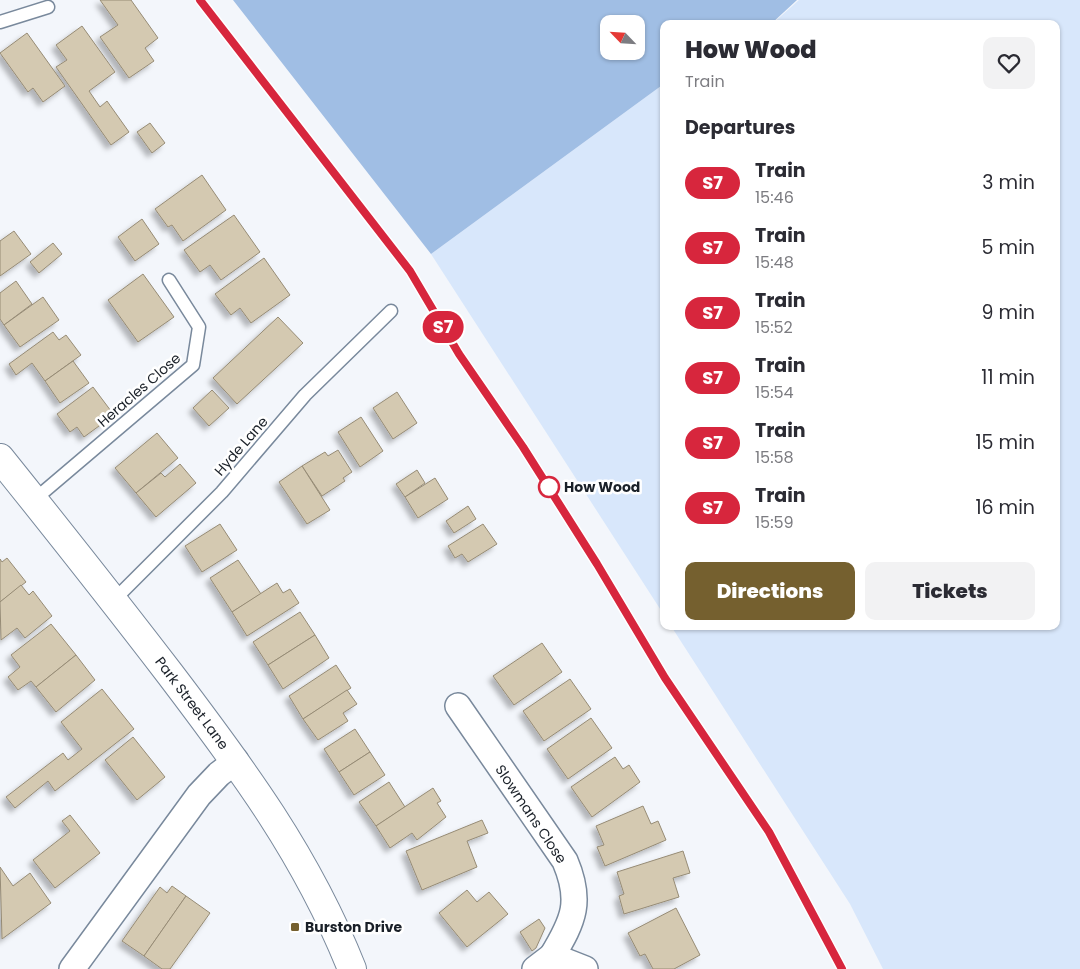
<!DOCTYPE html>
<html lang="en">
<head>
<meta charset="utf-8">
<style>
  body { margin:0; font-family:Poppins,sans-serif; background:#f2f2f3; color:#2b2b33; height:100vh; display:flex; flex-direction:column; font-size:19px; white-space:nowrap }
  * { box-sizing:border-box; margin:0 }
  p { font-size:16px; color:#7c7c81 }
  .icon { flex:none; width:28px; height:28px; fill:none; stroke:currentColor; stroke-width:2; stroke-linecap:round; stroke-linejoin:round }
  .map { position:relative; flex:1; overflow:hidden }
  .drawer { position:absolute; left:660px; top:20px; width:400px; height:610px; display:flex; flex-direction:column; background:#fff; border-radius:10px; box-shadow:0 1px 4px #0004 }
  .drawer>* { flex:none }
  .badge { padding:0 10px; border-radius:16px; font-size:18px; line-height:32px }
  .needle { width:32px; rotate:295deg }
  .fabs { position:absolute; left:600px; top:15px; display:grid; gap:10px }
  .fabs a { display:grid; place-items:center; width:45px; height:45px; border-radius:10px; background:#fff; box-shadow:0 1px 4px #0004; font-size:25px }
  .map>.badge { position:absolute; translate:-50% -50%; box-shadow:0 0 0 2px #fff }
  h2 { padding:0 25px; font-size:19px; line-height:45px }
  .round { display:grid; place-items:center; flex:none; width:52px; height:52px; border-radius:10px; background:#f2f2f3 }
  .summary { display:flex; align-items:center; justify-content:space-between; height:85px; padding:0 25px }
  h1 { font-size:24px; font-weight:800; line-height:38px }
  .button { display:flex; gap:10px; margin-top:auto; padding:10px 25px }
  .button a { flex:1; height:58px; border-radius:10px; background:#75602f; color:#fff; font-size:20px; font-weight:800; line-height:58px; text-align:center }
  .button a+a { background:#f2f2f3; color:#2b2b33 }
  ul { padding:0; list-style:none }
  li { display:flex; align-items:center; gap:15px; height:65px; padding:0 25px }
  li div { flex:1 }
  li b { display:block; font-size:19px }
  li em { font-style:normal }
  li .badge { min-width:55px; font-weight:700; text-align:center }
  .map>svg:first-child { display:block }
  .green { fill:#d8e7fb }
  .forest { fill:#a0bee4; fill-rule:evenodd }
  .building { fill:#d4c9b1; stroke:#968b75; filter:url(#shadow) }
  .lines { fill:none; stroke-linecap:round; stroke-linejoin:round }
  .service-casing { stroke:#79899c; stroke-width:15 }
  .minor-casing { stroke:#79899c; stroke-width:28 }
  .tertiary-casing { stroke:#79899c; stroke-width:30 }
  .service { stroke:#fff; stroke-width:12 }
  .minor { stroke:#fff; stroke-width:25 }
  .tertiary { stroke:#fff; stroke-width:28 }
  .rail-casing { stroke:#7e838a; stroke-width:5.5 }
  .rail { stroke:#fff; stroke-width:4; stroke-dasharray:11; stroke-linecap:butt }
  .line-casing { stroke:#fff; stroke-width:11 }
  .line { stroke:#d7263d; stroke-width:8 }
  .stop-dot { fill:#fff; stroke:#d7263d; stroke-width:2.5 }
  .poi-dot { fill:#75602f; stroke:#fff; stroke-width:2 }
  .labels { text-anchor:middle; stroke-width:5; stroke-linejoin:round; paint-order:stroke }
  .street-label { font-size:14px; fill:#1a2028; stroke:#fff }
  .stop-label { font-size:14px; font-weight:bold; fill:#1a2028; stroke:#fff; text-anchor:start }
  .poi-label { font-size:14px; font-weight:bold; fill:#1a2028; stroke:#fff; text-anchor:start }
</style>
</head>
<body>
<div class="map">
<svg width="1080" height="969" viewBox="0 0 1080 969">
  <defs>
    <filter id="shadow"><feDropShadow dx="-4.5" dy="4.5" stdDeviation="2.5" flood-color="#0004"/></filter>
  </defs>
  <rect width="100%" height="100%" fill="#f3f6fb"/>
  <g class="green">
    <polygon points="799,0 1080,0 1080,969 883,969 850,904 671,626 1056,626 1056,24 772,24"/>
    <polygon points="661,86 664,88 664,615 431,254"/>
  </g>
  <path class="forest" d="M233,0H797L771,24H664V88L661,86L431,254ZM609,24H636V51H609Z"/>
  <g class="building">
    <polygon points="100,0 131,0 158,38 145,48 154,61 129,78 100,37 118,25"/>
    <polygon points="82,26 115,72 89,91 100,107 107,101 129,132 111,145 56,67 67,60 56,45"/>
    <polygon points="27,33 65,86 43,102 33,88 28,92 0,53"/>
    <polygon points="150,123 165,143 152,153 137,132"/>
    <polygon points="202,175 226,210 183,241 172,225 168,227 155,209"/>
    <polygon points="234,215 260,252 221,280 210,265 200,272 184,250"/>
    <polygon points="142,219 159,244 135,261 118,237"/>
    <polygon points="14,231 31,254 0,276 0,241"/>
    <polygon points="53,243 62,254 39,273 30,262"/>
    <polygon points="264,258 290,295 251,323 240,308 231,315 215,294"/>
    <polygon points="143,274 174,317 138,342 108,300"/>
    <polygon points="16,281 32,304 4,325 0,319 0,293"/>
    <polygon points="43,297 59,320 20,347 4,325"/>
    <polygon points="278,317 303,343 237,404 213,378"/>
    <polygon points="53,332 59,340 66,335 81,355 45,381 32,363 16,375 9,364"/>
    <polygon points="73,361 89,383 60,403 45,381"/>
    <polygon points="93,387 114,415 84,437 77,427 70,432 57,414"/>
    <polygon points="212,390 229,408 209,426 193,408"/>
    <polygon points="397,392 417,423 393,439 373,408"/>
    <polygon points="361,417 383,451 360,467 338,432"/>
    <polygon points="157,433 178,458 136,493 115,468"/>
    <polygon points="338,450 352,472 343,478 345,481 322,496 302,466 325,452 328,456"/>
    <polygon points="180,464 196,483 156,517 136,493 161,473 165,477"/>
    <polygon points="302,466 330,510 307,524 279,482"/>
    <polygon points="417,470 425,483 405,497 396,484"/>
    <polygon points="435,478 448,499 418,518 405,497"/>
    <polygon points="468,506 476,519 454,533 446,521"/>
    <polygon points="220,524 237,550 202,572 185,546"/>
    <polygon points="483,524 497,544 468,562 462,554 455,558 448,546"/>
    <polygon points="7,558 26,582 0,602 0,559 2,562"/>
    <polygon points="238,560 261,594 232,612 210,578"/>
    <polygon points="277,583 283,593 290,589 299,603 247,636 232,612"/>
    <polygon points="21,585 29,595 33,591 52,616 25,638 17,628 1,640 0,602"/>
    <polygon points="300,612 315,635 268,665 253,642"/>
    <polygon points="51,624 76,655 36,687 31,681 18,690 8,677 20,667 11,655"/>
    <polygon points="315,635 329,658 283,689 268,665"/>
    <polygon points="542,643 562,672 514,705 493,676"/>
    <polygon points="76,655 95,680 56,712 36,687"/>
    <polygon points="336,665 351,688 303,719 289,696"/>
    <polygon points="570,679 591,709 544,741 523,711"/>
    <polygon points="102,689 134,729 55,791 48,781 15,808 6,797 63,753 68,760 82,749 61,722"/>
    <polygon points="347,690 357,704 343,713 348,721 318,740 303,719"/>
    <polygon points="591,718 612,748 568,779 547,749"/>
    <polygon points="355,729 370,752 339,772 324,749"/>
    <polygon points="133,737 165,777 137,800 105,760"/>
    <polygon points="370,752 385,775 354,795 339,772"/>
    <polygon points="615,757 623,769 629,765 640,782 592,817 571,787"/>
    <polygon points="389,782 405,807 376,826 359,802"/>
    <polygon points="433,788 441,801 437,803 446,817 417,840 412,833 390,848 376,826"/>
    <polygon points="643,806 651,824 658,821 666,840 605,866 597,847 604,845 596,826"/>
    <polygon points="70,815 100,853 55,888 33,860 70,831 62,821"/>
    <polygon points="482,820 488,833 467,841 477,867 422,890 406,851"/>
    <polygon points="683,851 690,873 673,878 679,897 624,914 619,896 624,894 617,872"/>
    <polygon points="0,867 13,886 30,873 51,903 2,939"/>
    <polygon points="172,886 186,896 144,956 122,941 160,887 167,893"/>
    <polygon points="467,890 477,902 489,892 508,914 467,947 439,913"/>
    <polygon points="186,896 210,913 170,969 162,969 144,956"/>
    <polygon points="676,908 700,955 674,969 653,969 645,954 640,956 628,933"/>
    <polygon points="539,919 545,928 536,948 532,951 520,932"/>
  </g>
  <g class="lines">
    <g class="service-casing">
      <g id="service">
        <polyline points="0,22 48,7"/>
        <polyline points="34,500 193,365 199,327 169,280"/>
        <polyline points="114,600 222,492 305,395 391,311"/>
      </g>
    </g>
    <g class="minor-casing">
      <g id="minor">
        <path d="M458,706L565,861C582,901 574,920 552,956"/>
        <polyline points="72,969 199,795 219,774 236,761"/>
        <polyline points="535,969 552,956 585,969"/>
      </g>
    </g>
    <g class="tertiary-casing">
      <path id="tertiary" d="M0,458C57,529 114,601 170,674C243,770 307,856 352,969"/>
    </g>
    <use href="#service" class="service"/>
    <use href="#minor" class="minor"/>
    <use href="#tertiary" class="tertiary"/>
    <g class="rail-casing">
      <polyline id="rail" points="200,0 410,271 459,354 523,447 566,514 665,678 769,832 842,969"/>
    </g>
    <use href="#rail" class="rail"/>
  </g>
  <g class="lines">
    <g class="line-casing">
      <polyline id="line" points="200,0 410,271 459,354 523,447 597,564 665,678 769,832 842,969"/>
    </g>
    <use href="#line" class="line"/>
  </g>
  <circle class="stop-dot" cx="549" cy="487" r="10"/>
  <rect class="poi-dot" x="290" y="922" width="10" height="10" rx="2.5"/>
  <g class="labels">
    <g class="street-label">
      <text transform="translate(139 390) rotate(-41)" y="5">Heracles Close</text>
      <text transform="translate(241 446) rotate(-49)" y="5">Hyde Lane</text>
      <text transform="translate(192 703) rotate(53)" y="5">Park Street Lane</text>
      <text transform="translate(531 814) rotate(56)" y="5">Slowmans Close</text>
    </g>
    <g class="stop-label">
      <text x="564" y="492">How Wood</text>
    </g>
    <g class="poi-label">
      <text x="305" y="932">Burston Drive</text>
    </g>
  </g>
</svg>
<div class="fabs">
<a><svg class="needle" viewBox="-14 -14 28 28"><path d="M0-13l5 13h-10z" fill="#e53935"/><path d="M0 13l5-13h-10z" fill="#7c7c81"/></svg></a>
</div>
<b class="badge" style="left:443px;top:327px;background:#d7263d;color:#fff">S7</b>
<section class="drawer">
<div class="summary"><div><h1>How Wood</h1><p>Train</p></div><a class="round"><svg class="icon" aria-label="heart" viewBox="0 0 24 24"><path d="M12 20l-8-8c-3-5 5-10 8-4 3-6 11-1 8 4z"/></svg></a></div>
<h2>Departures</h2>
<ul>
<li><span class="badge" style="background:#d7263d;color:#fff">S7</span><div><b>Train</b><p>15:46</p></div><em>3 min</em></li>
<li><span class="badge" style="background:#d7263d;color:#fff">S7</span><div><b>Train</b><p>15:48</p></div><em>5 min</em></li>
<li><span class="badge" style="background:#d7263d;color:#fff">S7</span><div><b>Train</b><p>15:52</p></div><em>9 min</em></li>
<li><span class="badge" style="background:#d7263d;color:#fff">S7</span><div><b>Train</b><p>15:54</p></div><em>11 min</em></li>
<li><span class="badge" style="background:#d7263d;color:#fff">S7</span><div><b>Train</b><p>15:58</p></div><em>15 min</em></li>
<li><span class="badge" style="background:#d7263d;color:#fff">S7</span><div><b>Train</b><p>15:59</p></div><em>16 min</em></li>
</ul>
<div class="button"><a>Directions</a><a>Tickets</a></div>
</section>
</div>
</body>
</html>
